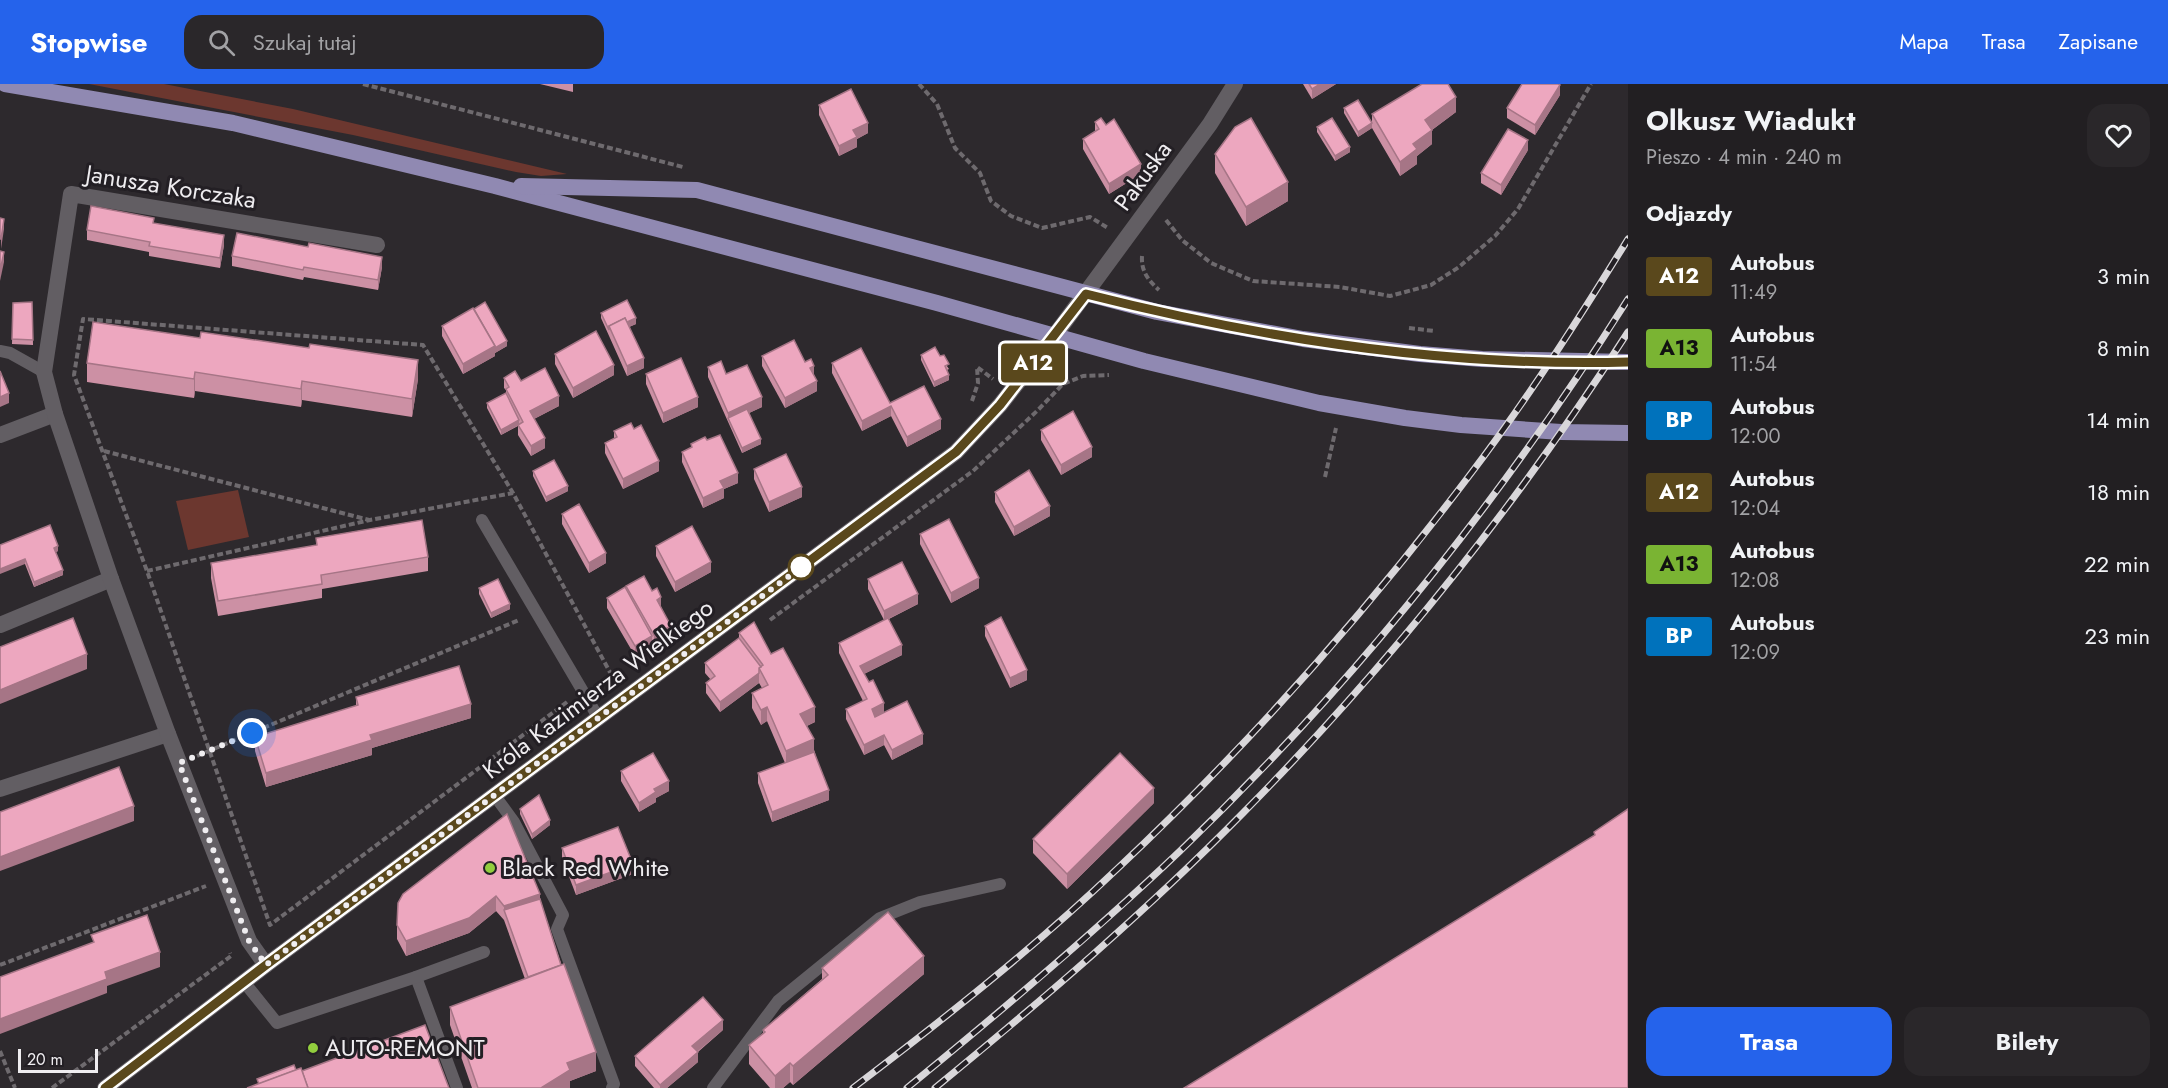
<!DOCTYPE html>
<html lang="pl">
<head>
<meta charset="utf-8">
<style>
  body { margin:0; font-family:Jost,sans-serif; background:#2a272a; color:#f1f3f6; height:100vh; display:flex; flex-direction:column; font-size:22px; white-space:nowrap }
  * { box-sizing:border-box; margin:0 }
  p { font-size:20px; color:#a2a2a5 }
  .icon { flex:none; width:33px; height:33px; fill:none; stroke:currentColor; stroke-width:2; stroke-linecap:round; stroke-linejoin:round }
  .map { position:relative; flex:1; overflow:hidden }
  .panel { display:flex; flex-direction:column; background:#221f22; width:540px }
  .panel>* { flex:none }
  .badge { padding:0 12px; border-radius:4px; font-size:21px; line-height:39px }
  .scale { position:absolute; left:18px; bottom:15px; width:80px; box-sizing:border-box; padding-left:6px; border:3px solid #efedf0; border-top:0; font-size:16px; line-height:21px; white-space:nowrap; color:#efedf0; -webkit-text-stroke:4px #231f24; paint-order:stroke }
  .you { position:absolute; width:30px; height:30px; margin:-15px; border:4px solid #fff; border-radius:50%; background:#1a73e8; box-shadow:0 0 0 9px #1a73e833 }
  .map>.badge { position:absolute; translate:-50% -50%; box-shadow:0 0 0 3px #fff }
  h2 { padding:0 18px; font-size:22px; line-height:54px }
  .round { display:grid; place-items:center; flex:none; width:63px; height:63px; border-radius:18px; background:#2a272a }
  .overview { display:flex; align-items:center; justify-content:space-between; height:102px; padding:0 18px }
  h1 { font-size:28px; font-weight:700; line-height:45px }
  .button { display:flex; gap:12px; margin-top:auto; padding:12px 18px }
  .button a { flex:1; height:69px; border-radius:18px; background:#2563eb; color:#fff; font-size:24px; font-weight:700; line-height:69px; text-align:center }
  .button a+a { background:#2a272a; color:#f1f3f6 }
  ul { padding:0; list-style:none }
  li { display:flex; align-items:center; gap:18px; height:72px; padding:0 18px }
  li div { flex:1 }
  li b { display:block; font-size:22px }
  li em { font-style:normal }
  li .badge { min-width:66px; font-weight:700; text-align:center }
  header { display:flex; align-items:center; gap:36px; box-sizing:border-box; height:84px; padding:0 30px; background:#2563eb; color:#fff }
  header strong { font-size:28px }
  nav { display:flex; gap:33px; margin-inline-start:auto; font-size:21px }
  .search { width:420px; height:54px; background:#2a272a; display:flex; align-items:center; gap:15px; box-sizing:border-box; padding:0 21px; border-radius:18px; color:#a2a2a5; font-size:22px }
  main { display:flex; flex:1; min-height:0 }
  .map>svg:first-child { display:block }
  .green { fill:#6c372f }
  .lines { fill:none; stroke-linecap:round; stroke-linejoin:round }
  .path { stroke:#6e6a6e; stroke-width:4; stroke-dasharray:6 3; stroke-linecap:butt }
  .service { stroke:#625e63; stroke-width:12 }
  .minor { stroke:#625e63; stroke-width:16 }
  .tertiary { stroke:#625e63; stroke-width:16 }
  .primary { stroke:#9089b2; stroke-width:16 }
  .rail-casing { stroke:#d9d7da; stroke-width:7 }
  .rail { stroke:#231f24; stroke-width:4.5; stroke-dasharray:14; stroke-linecap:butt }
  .wall { fill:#cc90a4 }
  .shaded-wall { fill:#a67586 }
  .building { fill:#eda7bf; stroke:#a67586; stroke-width:1.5 }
  .line-casing { stroke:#fff; stroke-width:14 }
  .line { stroke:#5a481c; stroke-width:9 }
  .walk { stroke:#efedf0; stroke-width:6; stroke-dasharray:0 10.8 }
  .stop-dot { fill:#fff; stroke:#5a481c; stroke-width:3 }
  .poi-dot { fill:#92cd3e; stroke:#231f24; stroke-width:2 }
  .labels { text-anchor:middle; stroke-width:6; stroke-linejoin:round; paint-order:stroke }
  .street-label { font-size:24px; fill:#efedf0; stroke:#231f24 }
  .poi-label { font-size:24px; fill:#efedf0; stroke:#231f24; text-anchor:start }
</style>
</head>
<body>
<header>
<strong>Stopwise</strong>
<div class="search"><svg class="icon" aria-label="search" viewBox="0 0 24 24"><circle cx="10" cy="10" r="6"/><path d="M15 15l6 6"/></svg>Szukaj tutaj</div>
<nav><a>Mapa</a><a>Trasa</a><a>Zapisane</a></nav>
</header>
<main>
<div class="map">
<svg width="1628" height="1004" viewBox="0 0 1628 1004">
  <rect width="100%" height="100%" fill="#2d292d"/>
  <g class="green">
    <polygon points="89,0 164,0 293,25 567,90 541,92 516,88 353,51"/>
    <polygon points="238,406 249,453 188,466 176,417"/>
  </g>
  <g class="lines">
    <g class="path">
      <polyline points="363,0 683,83"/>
      <polyline points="919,0 937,20 955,64 980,89 991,117 1011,132 1042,144 1090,133 1108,144"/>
      <polyline points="1166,136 1182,156 1211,179 1253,197 1340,203 1390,212 1431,201 1459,183 1495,152 1518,125 1591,0"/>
      <path d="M1142,172C1141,187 1148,196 1159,206"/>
      <polyline points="1409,244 1434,247"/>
      <polyline points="972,317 978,299 977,283 993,295"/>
      <polyline points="104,367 369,436"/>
      <polyline points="1325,393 1336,344"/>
      <polyline points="147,487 370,436 513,409"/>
      <polyline points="770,536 973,387 1038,326 1063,300 1083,292 1109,291"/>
      <polyline points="567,618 270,841 147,487 74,291 83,235 423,261 513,409 612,592 616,593"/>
      <polyline points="197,672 519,536"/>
      <polyline points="0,881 206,802"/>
      <polyline points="0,967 15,1004"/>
      <polyline points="52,1004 231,872 230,869"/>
    </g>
    <g class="service">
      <polyline points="0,267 10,269 44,288"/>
      <polyline points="482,436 598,633"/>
      <polyline points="495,712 514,738 563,831 557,845 614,1000 612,1004"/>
      <polyline points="416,893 457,1004"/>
      <polyline points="244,898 277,939 416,893 484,868"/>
      <polyline points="713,1004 778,917 880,834 920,818 1000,800"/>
    </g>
    <g class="minor">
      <polyline points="0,351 55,330"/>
      <polyline points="0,541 111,495"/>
      <polyline points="0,705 168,650"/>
      <polyline points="266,881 249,857 168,650 111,495 55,330 44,288 71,110 377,161"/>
    </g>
    <polyline class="tertiary" points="105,1004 266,881 956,368 1000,321 1055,251 1210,40 1235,0"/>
    <g class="primary">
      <polyline points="5,0 233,39 495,102 937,219 1144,277 1319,319 1405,334 1461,341 1561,348 1628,349"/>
      <polyline points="521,102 697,106 1157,228 1303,255 1420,270 1482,275 1628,278"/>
    </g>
    <g class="rail-casing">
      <g id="rail">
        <path d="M853,1004C944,935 1034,864 1117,785C1246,664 1363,532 1469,392C1527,316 1578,236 1628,155"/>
        <path d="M907,1004C1000,928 1093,850 1180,767C1352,602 1501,416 1628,215"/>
        <path d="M935,1004C1041,917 1147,827 1244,728C1388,582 1517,421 1628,248"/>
      </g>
    </g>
    <use href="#rail" class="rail"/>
  </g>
  <g class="wall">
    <polygon points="540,0 573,0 573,8"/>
    <polygon points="1303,0 1336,0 1312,15"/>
    <polygon points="1560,11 1535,51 1507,34 1507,24"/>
    <polygon points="819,21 868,49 857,55 857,63 839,72 819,31"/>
    <polygon points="1344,24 1372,44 1358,53 1344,29"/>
    <polygon points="1456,28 1432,46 1432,60 1417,72 1417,80 1400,92 1372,44 1372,30"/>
    <polygon points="1095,38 1141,90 1109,110 1083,65 1083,55 1095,48"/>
    <polygon points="1317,43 1350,68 1335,77 1317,48"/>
    <polygon points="1528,66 1501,111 1481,99 1481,89"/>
    <polygon points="1215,70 1288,117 1246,142 1215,89"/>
    <polygon points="154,139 224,161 220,184 149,172 149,168 87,156 87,146"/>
    <polygon points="232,172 382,183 378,206 304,193 303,196 232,182"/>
    <polygon points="32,218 33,261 12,260 13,219"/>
    <polygon points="601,229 636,240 629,243 644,284 627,292 601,234"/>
    <polygon points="442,242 507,262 495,269 495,272 463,290 442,252"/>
    <polygon points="555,270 614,291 573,314 555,280"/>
    <polygon points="921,271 940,272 949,285 947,286 949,296 934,303 921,276"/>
    <polygon points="762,272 805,278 817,307 785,324 762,282"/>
    <polygon points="87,279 418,295 412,333 302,316 301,323 195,307 194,314 87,298"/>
    <polygon points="832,279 890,319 941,345 907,363 891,332 862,347 832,289"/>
    <polygon points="708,283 726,290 762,323 749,329 761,360 742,369 708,293"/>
    <polygon points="646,290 698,323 663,339 646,300"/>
    <polygon points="504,294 521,297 559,322 534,335 545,364 531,372 518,351 518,342 501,351 487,324 487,319 506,309 506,306 504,304"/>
    <polygon points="634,345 659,387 623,405 605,369 605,359 614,355 614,347"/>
    <polygon points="1041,346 1092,373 1061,391 1041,356"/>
    <polygon points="707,356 738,399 724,405 724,414 703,424 682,378 682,368 691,364 691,360"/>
    <polygon points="754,385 802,413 769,428 754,395"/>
    <polygon points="533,387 568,407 546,418 533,392"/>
    <polygon points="995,408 1050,432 1014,452 995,418"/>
    <polygon points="562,430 606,479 589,489 562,440"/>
    <polygon points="920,450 979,504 951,519 920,460"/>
    <polygon points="316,454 428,473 428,487 322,505 322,514 218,532 211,494 211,479 316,462"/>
    <polygon points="0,461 58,467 56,468 63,491 34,503 25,480"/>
    <polygon points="656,462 711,488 675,508 656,472"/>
    <polygon points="868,495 918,520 889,535 902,571 864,590 884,629 923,660 892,676 884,661 864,671 846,635 846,625 863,617 839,569 839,559 884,536 868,505"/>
    <polygon points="626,502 661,523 671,552 654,561 652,559 652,562 635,572 607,524 607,514 626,506"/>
    <polygon points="479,504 510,525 491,534 479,510"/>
    <polygon points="985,542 1027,596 1010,604 985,552"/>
    <polygon points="739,549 771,570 815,638 807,642 829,716 772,738 758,699 758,689 785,679 767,637 761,641 752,624 752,609 762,604 759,599 720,628 706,609 706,599 711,596 705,589 705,579 739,554"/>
    <polygon points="356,613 471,634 372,664 372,671 266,703 255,667 255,653 356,622"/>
    <polygon points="621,687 669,707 656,714 656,718 639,728 621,697"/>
    <polygon points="1154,719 1067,805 1033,769 1033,755"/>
    <polygon points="520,725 550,741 532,755 520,730"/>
    <polygon points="507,730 540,815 596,987 570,997 570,1004 472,1004 450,941 450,923 525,895 504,836 496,827 469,849 406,872 397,855 397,841"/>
    <polygon points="562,764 633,790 576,811 562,774"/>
    <polygon points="822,884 924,890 793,1001 790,998 783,1004 770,1004 749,980 749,961 763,950 763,946 822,895"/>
    <polygon points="723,946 698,968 698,978 667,1004 654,1004 635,982 635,972"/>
  </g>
  <g class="shaded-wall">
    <polygon points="1320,0 1336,0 1312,15 1312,5"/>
    <polygon points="1560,1 1560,11 1535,51 1535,41"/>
    <polygon points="1456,13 1456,28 1425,51 1425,36"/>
    <polygon points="868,39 868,49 857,55 857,63 839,72 839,62 853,46"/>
    <polygon points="1372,39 1372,44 1358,53 1358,48"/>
    <polygon points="1432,46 1432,60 1417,72 1417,80 1400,92 1400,78 1413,60"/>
    <polygon points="1528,56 1528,66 1501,111 1501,101"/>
    <polygon points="1350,63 1350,68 1335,77 1335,72"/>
    <polygon points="1141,80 1141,90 1109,110 1109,100"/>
    <polygon points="1288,98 1288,117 1246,142 1246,123"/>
    <polygon points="4,135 4,145 1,165 1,155"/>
    <polygon points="224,151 224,161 220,184 220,174"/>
    <polygon points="4,168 4,178 0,197 0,187"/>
    <polygon points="382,173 382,183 378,206 378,196"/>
    <polygon points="636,234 636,240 613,250 611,246"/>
    <polygon points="507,257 507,262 495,269 495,272 463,290 463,280 495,262"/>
    <polygon points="644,274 644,284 627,292 627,282"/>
    <polygon points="418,276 418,295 412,333 412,315"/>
    <polygon points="614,281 614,291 573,314 573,304"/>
    <polygon points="814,282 814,292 810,284"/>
    <polygon points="195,288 195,307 194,314 194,295"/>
    <polygon points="949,291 949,296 934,303 934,298"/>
    <polygon points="302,297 302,316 301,323 301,305"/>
    <polygon points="817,297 817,307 785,324 785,314"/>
    <polygon points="9,309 9,319 0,323 0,313"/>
    <polygon points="559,312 559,322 530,337 530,327"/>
    <polygon points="698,313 698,323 663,339 663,329"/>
    <polygon points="762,313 762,323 730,338 728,334 728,329"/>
    <polygon points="891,322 891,332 862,347 862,337"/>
    <polygon points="941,335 941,345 907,363 907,353"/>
    <polygon points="519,336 519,341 501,351 501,346"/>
    <polygon points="545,354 545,364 531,372 531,362"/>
    <polygon points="761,355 761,360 742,369 742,364"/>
    <polygon points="1092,363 1092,373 1061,391 1061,381"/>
    <polygon points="659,377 659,387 623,405 623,395"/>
    <polygon points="738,389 738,399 724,405 724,414 703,424 703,414 720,397"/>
    <polygon points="568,402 568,407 546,418 546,413"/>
    <polygon points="802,403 802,413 769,428 769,418"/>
    <polygon points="1050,422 1050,432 1014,452 1014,443"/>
    <polygon points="58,462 58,467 54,469 54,464"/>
    <polygon points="606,469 606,479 589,489 589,479"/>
    <polygon points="25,475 25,480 0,490 0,485"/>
    <polygon points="711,478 711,488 675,508 675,498"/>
    <polygon points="63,486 63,491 34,503 34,498"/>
    <polygon points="979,494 979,504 951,519 951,509"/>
    <polygon points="918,510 918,520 884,537 884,527"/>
    <polygon points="661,513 661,523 657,516"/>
    <polygon points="510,520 510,525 491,534 491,529"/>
    <polygon points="671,542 671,552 654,561 654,551"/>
    <polygon points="652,552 652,562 635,572 635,562"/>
    <polygon points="902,561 902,571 860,592 860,582"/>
    <polygon points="87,570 87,585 0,620 0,606"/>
    <polygon points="1027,586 1027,596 1010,604 1010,594"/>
    <polygon points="759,589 759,599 720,628 720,618"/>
    <polygon points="884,619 884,629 872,635 872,625"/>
    <polygon points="471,620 471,634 372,664 372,671 266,703 266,689 370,651"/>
    <polygon points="767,623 767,637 761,641 761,626"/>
    <polygon points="815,623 815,638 800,645 800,630"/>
    <polygon points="923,650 923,660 892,676 892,666"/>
    <polygon points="884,651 884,661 864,671 864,661"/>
    <polygon points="814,655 814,670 786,682 786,667"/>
    <polygon points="669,697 669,707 656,714 656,718 639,728 639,719 654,705"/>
    <polygon points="1154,704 1154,719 1067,805 1067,790"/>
    <polygon points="829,706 829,716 772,738 772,728"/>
    <polygon points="134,722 134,737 0,787 0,773"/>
    <polygon points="550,736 550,741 532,755 532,750"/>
    <polygon points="633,780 633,790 576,811 576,801"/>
    <polygon points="540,810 540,825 504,826 504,822"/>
    <polygon points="496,812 496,827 469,849 406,872 406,857"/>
    <polygon points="160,868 160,883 107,902 107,909 0,950 0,935 105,888"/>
    <polygon points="924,872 924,890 793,1001 793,982"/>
    <polygon points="723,936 723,946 692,972 692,962"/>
    <polygon points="596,968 596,987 570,997 570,1004 541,1004 567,979"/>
    <polygon points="698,968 698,978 667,1004 660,1004 660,1001"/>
    <polygon points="790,979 790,998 783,1004 775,1004 775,992"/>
  </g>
  <g class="building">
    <polygon points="1309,0 1320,0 1312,5"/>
    <polygon points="1422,0 1448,0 1456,13 1425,36 1432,46 1413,60 1417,65 1400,78 1372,30"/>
    <polygon points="1522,0 1558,0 1560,1 1535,41 1507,24"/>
    <polygon points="851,5 868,39 853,46 857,53 839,62 819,21"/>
    <polygon points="1358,16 1372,39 1358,48 1344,24"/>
    <polygon points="1101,34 1106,41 1114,35 1141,80 1109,100 1083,55 1099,45 1095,38"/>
    <polygon points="1251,34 1288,98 1246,123 1215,70 1235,43"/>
    <polygon points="1332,34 1350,63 1335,72 1317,43"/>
    <polygon points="1508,45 1528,56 1501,101 1481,89"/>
    <polygon points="91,122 154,134 153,139 224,151 220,174 149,162 150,158 87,146"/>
    <polygon points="0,134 4,135 1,155 0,155"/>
    <polygon points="237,149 308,163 309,159 382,173 378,196 304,183 303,186 232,172"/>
    <polygon points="0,167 4,168 0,187"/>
    <polygon points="627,216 636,234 627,238 625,234 609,242 609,246 601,229"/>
    <polygon points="32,218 33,256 12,255 13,219"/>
    <polygon points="485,218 507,257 495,264 495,262 474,225"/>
    <polygon points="473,224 495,262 463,280 442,242"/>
    <polygon points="625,234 644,274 627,282 609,242"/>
    <polygon points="93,238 200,254 201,248 309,264 310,260 418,276 412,315 302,297 301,305 195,288 194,295 87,279"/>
    <polygon points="596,247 614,281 573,304 555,270"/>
    <polygon points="794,256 805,278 811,275 814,282 810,284 817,297 785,314 762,272"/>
    <polygon points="935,263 940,272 944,271 949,280 945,282 949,291 934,298 921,271"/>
    <polygon points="861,264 890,319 924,302 941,335 907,353 891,322 862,337 832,279"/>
    <polygon points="681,274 698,313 663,329 646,290"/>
    <polygon points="721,277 726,290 747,281 762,313 728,329 708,283"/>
    <polygon points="545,284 559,312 530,327 545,354 531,362 518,341 523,338 506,305 509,303 504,294 515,287 521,297"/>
    <polygon points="0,287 9,309 0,313"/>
    <polygon points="506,309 519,336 501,346 487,319"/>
    <polygon points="747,325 761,355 742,364 728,334"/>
    <polygon points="1073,327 1092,363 1061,381 1041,346"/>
    <polygon points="631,339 634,345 641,341 659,377 623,395 605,359 617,353 614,347"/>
    <polygon points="720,351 738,389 720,397 724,404 703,414 682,368 692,363 691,360 705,353 707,356"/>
    <polygon points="786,370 802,403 769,418 754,385"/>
    <polygon points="554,376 568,402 546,413 533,387"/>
    <polygon points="1029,386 1050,422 1014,443 995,408"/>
    <polygon points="579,420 606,469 589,479 562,430"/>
    <polygon points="949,435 979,494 951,509 920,450"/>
    <polygon points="422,436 428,473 321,491 322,500 218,517 211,479 317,461 316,454"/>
    <polygon points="50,441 58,462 54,464 63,486 34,498 25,475 0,485 0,461"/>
    <polygon points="692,442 711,478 675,498 656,462"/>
    <polygon points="902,478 918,510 884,527 868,495"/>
    <polygon points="644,492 652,507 657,504 661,513 657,516 671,542 654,551 626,502"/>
    <polygon points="498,495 510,520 491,529 479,504"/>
    <polygon points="625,503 652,552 635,562 607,514"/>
    <polygon points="1001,533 1027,586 1010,594 985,542"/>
    <polygon points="73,534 87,570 0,606 0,563"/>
    <polygon points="888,534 902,561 860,582 869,598 873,596 884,619 872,625 875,633 907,617 923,650 892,666 884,651 864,661 846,625 867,615 839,559"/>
    <polygon points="754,538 771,570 783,564 815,623 800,630 814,655 786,667 767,623 761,626 752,609 768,601 759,584 763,581 739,549"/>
    <polygon points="739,554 761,583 759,584 759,589 720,618 706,599 715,592 705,579"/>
    <polygon points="459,582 471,620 370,651 372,656 266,689 255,653 358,621 356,613"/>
    <polygon points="814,668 829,706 772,728 758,689"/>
    <polygon points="653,669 669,697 654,705 656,708 639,719 621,687"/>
    <polygon points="1120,669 1154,704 1067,790 1033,755"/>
    <polygon points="119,683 134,722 0,773 0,728"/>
    <polygon points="539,711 550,736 532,750 520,725"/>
    <polygon points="1628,725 1628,1004 1184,1004 1595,751 1594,748"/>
    <polygon points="507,730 540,810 504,822 496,812 469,834 406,857 397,841 398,819 403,810"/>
    <polygon points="618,743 633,780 576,801 562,764"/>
    <polygon points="540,815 561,881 528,893 504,826"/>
    <polygon points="888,828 924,872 793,982 790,979 775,992 749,961 765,948 763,946 828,891 822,884"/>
    <polygon points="147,831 160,868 105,888 107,895 0,935 0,893 94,858 91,851"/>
    <polygon points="564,880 596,968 567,979 570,986 541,1004 478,1004 450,923"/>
    <polygon points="703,913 723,936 692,962 698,968 660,1001 635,972"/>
    <polygon points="425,941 449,1004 308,1004 302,987"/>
    <polygon points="294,981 296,986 259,1000 257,995"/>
    <polygon points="301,984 308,1004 247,1004"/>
  </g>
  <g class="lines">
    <g class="line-casing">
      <path id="line" d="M105,1004L266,881L956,368L1000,321L1086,210C1263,255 1446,283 1628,278"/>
    </g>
    <use href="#line" class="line"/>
    <polyline class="walk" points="252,649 179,679 249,857 266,881 804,481 801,483"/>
  </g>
  <circle class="stop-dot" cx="801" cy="483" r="12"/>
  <g class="poi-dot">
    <circle cx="490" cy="784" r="6"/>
    <circle cx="313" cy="964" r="6"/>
  </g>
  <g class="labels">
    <g class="street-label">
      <text transform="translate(1143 92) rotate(-54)" y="8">Pakuska</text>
      <text transform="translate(171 103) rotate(9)" y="8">Janusza Korczaka</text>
      <text transform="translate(598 605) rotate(-37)" y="8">Króla Kazimierza Wielkiego</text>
    </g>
    <g class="poi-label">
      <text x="502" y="792">Black Red White</text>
      <text x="325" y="972">AUTO-REMONT</text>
    </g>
  </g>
</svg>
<div class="scale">20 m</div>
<div class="you" style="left:252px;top:649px"></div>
<b class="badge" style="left:1033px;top:279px;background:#5a481c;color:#fff">A12</b>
</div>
<section class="panel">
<div class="overview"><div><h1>Olkusz Wiadukt</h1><p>Pieszo · 4 min · 240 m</p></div><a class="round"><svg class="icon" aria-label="heart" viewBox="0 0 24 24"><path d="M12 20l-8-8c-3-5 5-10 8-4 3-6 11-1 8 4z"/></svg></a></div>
<h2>Odjazdy</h2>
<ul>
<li><span class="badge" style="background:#5a481c;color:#fff">A12</span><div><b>Autobus</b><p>11:49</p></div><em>3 min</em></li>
<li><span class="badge" style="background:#7ab433;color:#111">A13</span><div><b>Autobus</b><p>11:54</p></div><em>8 min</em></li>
<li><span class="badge" style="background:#0072bc;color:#fff">BP</span><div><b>Autobus</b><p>12:00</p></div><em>14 min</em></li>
<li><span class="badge" style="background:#5a481c;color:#fff">A12</span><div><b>Autobus</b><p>12:04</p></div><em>18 min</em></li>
<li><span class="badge" style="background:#7ab433;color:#111">A13</span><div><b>Autobus</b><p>12:08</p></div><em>22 min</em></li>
<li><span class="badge" style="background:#0072bc;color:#fff">BP</span><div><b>Autobus</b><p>12:09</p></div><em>23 min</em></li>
</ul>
<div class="button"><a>Trasa</a><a>Bilety</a></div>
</section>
</main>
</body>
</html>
